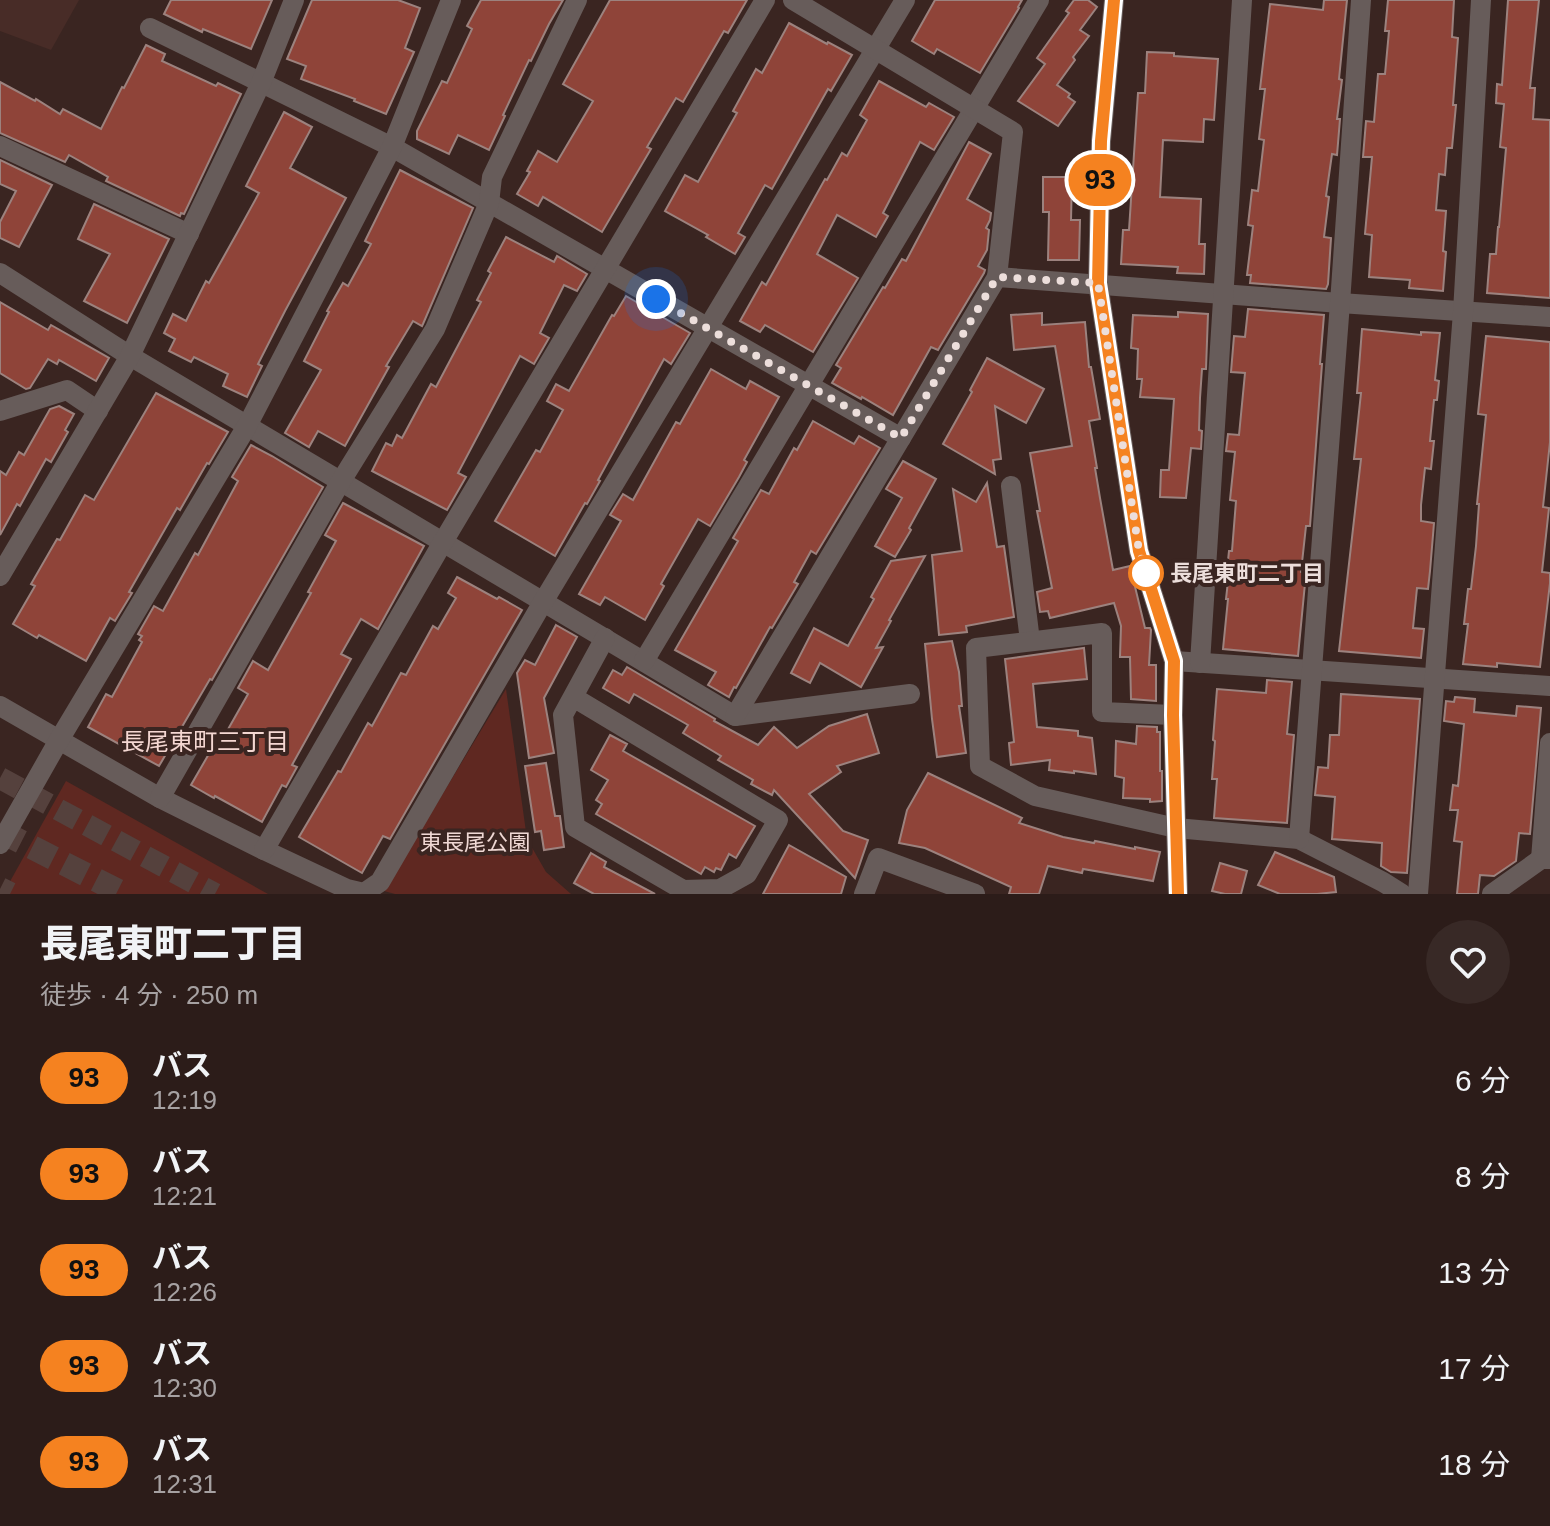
<!DOCTYPE html>
<html lang="ja">
<head>
<meta charset="utf-8">
<style>
  body { margin:0; font-family:Helvetica,"Noto Sans JP",sans-serif; background:#382926; color:#f1f3f6; height:100vh; display:flex; flex-direction:column; font-size:30px; white-space:nowrap }
  * { box-sizing:border-box; margin:0 }
  p { font-size:26px; color:#a6a1a2 }
  .icon { flex:none; width:44px; height:44px; fill:none; stroke:currentColor; stroke-width:2; stroke-linecap:round; stroke-linejoin:round }
  .map { position:relative; height:894px; overflow:hidden }
  .panel { display:flex; flex-direction:column; background:#2c1c19; flex:1 }
  .panel>* { flex:none }
  .badge { padding:0 16px; border-radius:26px; font-size:28px; line-height:52px }
  .you { position:absolute; width:40px; height:40px; margin:-20px; border:6px solid #fff; border-radius:50%; background:#1a73e8; box-shadow:0 0 0 12px #1a73e833 }
  .map>.badge { position:absolute; translate:-50% -50%; box-shadow:0 0 0 4px #fff }
  .round { display:grid; place-items:center; flex:none; width:84px; height:84px; border-radius:42px; background:#382926 }
  .headline { display:flex; align-items:center; justify-content:space-between; height:136px; padding:0 40px }
  h1 { font-size:38px; font-weight:800; line-height:60px }
  ul { padding:0; list-style:none }
  li { display:flex; align-items:center; gap:24px; height:96px; padding:0 40px }
  li div { flex:1 }
  li b { display:block; font-size:30px }
  li em { font-style:normal }
  li .badge { min-width:88px; font-weight:700; text-align:center }
  .map>svg:first-child { display:block }
  .built { fill:#482c27 }
  .green { fill:#5f2821 }
  .building { fill:#8f4439; stroke:#9c827e; stroke-width:2 }
  .lines { fill:none; stroke-linecap:round; stroke-linejoin:round }
  .trunk-tunnel { stroke:#55413d; stroke-width:22; stroke-dasharray:22 11; stroke-linecap:butt }
  .motorway-tunnel { stroke:#55413d; stroke-width:24; stroke-dasharray:24 12; stroke-linecap:butt }
  .minor { stroke:#675c5a; stroke-width:20 }
  .tertiary { stroke:#675c5a; stroke-width:20 }
  .line-casing { stroke:#fff; stroke-width:18 }
  .line { stroke:#f58220; stroke-width:12 }
  .walk { stroke:#ecdedb; stroke-width:8; stroke-dasharray:0 14.4 }
  .stop-dot { fill:#fff; stroke:#f58220; stroke-width:4 }
  .labels { text-anchor:middle; stroke-width:8; stroke-linejoin:round; paint-order:stroke }
  .stop-label { font-size:22px; font-weight:bold; fill:#ecdedb; stroke:#3a2521; text-anchor:start }
  .park-label { font-size:22px; fill:#efd8d4; stroke:#3a2521 }
  .neighbourhood-label { font-size:24px; fill:#f4d7d2; stroke:#3a2521 }
</style>
</head>
<body>
<div class="map">
<svg width="1550" height="894" viewBox="0 0 1550 894">
  <rect width="100%" height="100%" fill="#3a2521"/>
  <polygon class="built" points="0,0 79,0 51,50 0,31"/>
  <g class="green">
    <polygon points="506,689 527,839 546,872 571,894 395,894 384,891"/>
    <polygon points="66,781 268,894 3,894"/>
  </g>
  <g class="building">
    <polygon points="171,0 272,0 251,49 203,29 202,32 164,14"/>
    <polygon points="312,0 398,0 420,8 405,48 414,52 386,114 354,101 355,99 301,79 306,66 287,59"/>
    <polygon points="481,0 563,0 549,24 531,61 529,60 503,115 505,116 489,150 458,135 449,154 417,139 417,131 442,81 447,83 472,29 467,26"/>
    <polygon points="610,0 747,0 728,33 724,31 683,102 676,98 647,147 651,149 602,232 543,197 538,206 517,194 530,172 527,171 538,151 557,162 593,101 563,84"/>
    <polygon points="935,0 1022,0 1018,7 1019,8 980,73 937,49 934,54 912,41"/>
    <polygon points="1074,0 1088,0 1097,7 1080,30 1089,36 1073,57 1075,60 1057,85 1070,94 1068,97 1075,102 1058,126 1018,101 1045,64 1037,58 1069,13 1066,11"/>
    <polygon points="1324,0 1347,0 1339,79 1342,80 1337,119 1340,119 1337,155 1332,154 1326,196 1329,197 1324,237 1331,238 1328,284 1326,289 1250,283 1251,275 1247,275 1253,226 1248,225 1252,190 1258,191 1264,140 1259,139 1265,89 1260,89 1270,4 1323,10"/>
    <polygon points="1388,0 1454,0 1452,37 1458,38 1453,105 1456,105 1452,148 1447,148 1445,175 1439,174 1436,210 1446,211 1443,251 1446,252 1443,291 1409,288 1410,280 1369,277 1372,235 1365,234 1372,157 1363,157 1366,121 1374,122 1378,74 1385,74 1389,31 1385,31"/>
    <polygon points="1508,0 1539,0 1530,88 1535,88 1533,119 1550,120 1550,298 1487,293 1490,254 1496,254 1498,227 1499,227 1506,148 1500,147 1504,104 1496,103 1497,84 1502,85"/>
    <polygon points="789,23 827,44 828,42 852,55 831,91 828,89 772,189 765,185 738,233 745,237 735,254 706,237 708,235 665,211 685,175 698,182 737,113 733,111 756,69 762,73"/>
    <polygon points="146,45 165,54 162,61 216,86 218,83 241,94 184,214 181,213 180,216 106,181 108,177 69,155 65,162 0,133 0,82 35,101 36,99 60,114 63,109 101,129 122,87 124,88"/>
    <polygon points="1147,52 1174,53 1174,56 1218,59 1214,120 1204,119 1203,142 1163,140 1160,197 1201,199 1199,244 1205,244 1204,274 1177,273 1178,267 1121,264 1123,230 1129,230 1138,93 1145,93"/>
    <polygon points="879,81 926,107 929,103 954,117 934,150 920,142 883,213 888,216 876,237 837,215 817,254 858,278 813,352 765,325 760,332 740,321 762,282 766,285 825,179 827,180 842,153 847,156 867,120 860,115"/>
    <polygon points="284,112 312,127 290,168 346,198 285,311 258,364 262,366 247,397 223,386 228,374 194,357 191,362 169,351 175,339 164,333 173,314 186,321 206,281 209,283 237,233 259,193 246,186"/>
    <polygon points="969,142 991,154 967,199 991,213 990,220 986,228 989,230 987,250 978,266 985,270 984,273 938,350 931,347 893,415 862,397 861,399 832,383 841,368 836,365 883,287 885,288 902,259 906,261"/>
    <polygon points="0,160 52,185 19,247 0,238 0,222 16,191 0,184"/>
    <polygon points="400,170 473,208 423,324 422,326 413,321 386,366 389,367 345,446 318,431 309,447 285,433 321,370 304,361 329,312 327,311 343,283 348,286 371,244 365,241"/>
    <polygon points="1043,177 1072,177 1071,220 1080,220 1079,260 1048,260 1049,212 1043,212"/>
    <polygon points="94,204 169,239 127,323 84,301 110,254 78,239"/>
    <polygon points="506,237 554,262 557,256 587,274 577,291 564,285 540,333 549,338 534,364 520,356 458,473 466,477 447,510 372,471 386,443 392,446 397,435 402,438 431,384 436,387 481,302 477,300 491,273 488,271"/>
    <polygon points="626,296 690,333 671,364 664,359 598,480 600,481 587,504 585,503 555,556 495,521 536,450 540,452 563,410 547,401 556,384 569,391 612,315 614,316"/>
    <polygon points="0,302 48,330 51,325 109,358 96,381 59,360 57,364 48,359 30,388 26,389 0,373"/>
    <polygon points="1248,309 1324,315 1320,364 1322,364 1310,526 1306,526 1301,572 1306,573 1298,656 1223,649 1228,599 1226,599 1228,581 1226,580 1229,551 1232,551 1236,501 1230,500 1235,452 1226,451 1228,434 1239,435 1245,373 1231,372 1234,336 1245,337"/>
    <polygon points="1178,312 1208,314 1206,369 1202,369 1200,398 1199,430 1202,431 1201,449 1191,448 1186,498 1160,497 1161,470 1169,470 1174,399 1140,397 1142,379 1137,379 1138,349 1131,348 1133,315 1178,317"/>
    <polygon points="1042,313 1042,325 1085,322 1089,367 1091,367 1100,419 1089,421 1097,468 1095,468 1100,498 1113,570 1130,566 1145,628 1150,628 1151,630 1149,665 1156,665 1156,701 1131,699 1130,657 1120,657 1121,626 1114,603 1050,618 1048,611 1040,612 1037,592 1052,588 1037,511 1040,511 1030,453 1072,446 1055,346 1014,350 1011,315"/>
    <polygon points="1362,329 1421,335 1421,332 1440,333 1435,380 1439,381 1437,400 1434,400 1430,441 1434,441 1431,469 1425,468 1421,505 1421,521 1434,523 1430,571 1428,589 1417,588 1413,628 1424,629 1421,658 1339,651 1361,459 1354,459 1361,393 1357,393"/>
    <polygon points="1486,336 1550,342 1550,442 1543,507 1549,508 1542,572 1550,573 1550,583 1540,667 1497,663 1497,667 1463,664 1468,624 1464,624 1468,589 1471,589 1476,546 1479,504 1477,504 1486,415 1478,414"/>
    <polygon points="987,358 1044,389 1026,423 995,406 1001,459 993,460 995,474 943,444 972,392 970,390"/>
    <polygon points="711,369 746,389 750,381 779,397 744,460 747,462 739,477 710,526 698,519 661,584 664,586 645,620 605,597 600,605 579,594 621,521 610,515 623,494 633,500 676,422 680,424"/>
    <polygon points="156,393 228,432 209,464 207,463 180,510 177,508 129,592 132,593 115,621 110,618 86,661 39,635 37,638 13,624 35,586 31,584 57,539 60,540 85,495 94,500"/>
    <polygon points="59,406 74,414 65,430 68,432 51,462 46,459 20,506 17,504 0,535 0,471 6,475 19,452 24,455 50,409"/>
    <polygon points="813,421 854,444 859,436 880,448 816,554 811,551 794,582 798,584 772,628 770,627 736,688 734,687 729,697 708,685 716,672 675,650 738,541 733,538 761,490 769,494 794,448 797,450"/>
    <polygon points="251,445 272,456 323,487 212,680 210,679 159,766 88,727 106,694 112,697 142,642 139,640 142,636 138,634 154,606 163,611 195,553 198,555 238,481 232,477"/>
    <polygon points="903,461 936,479 909,528 911,530 895,557 875,546 902,498 886,489"/>
    <polygon points="987,483 997,547 1004,546 1014,617 966,626 967,632 939,635 932,555 962,551 953,489 976,502"/>
    <polygon points="343,503 424,546 378,629 361,619 341,654 351,659 292,765 297,767 286,787 282,785 262,822 215,796 214,798 191,785 210,752 214,754 248,694 238,688 253,661 268,670 311,593 308,592 336,541 325,535"/>
    <polygon points="925,556 889,620 891,621 876,648 883,647 861,687 820,663 810,683 791,673 814,628 848,646 874,599 871,597 891,561"/>
    <polygon points="457,577 497,599 499,597 522,610 390,839 383,836 362,873 299,837 338,771 341,772 368,723 372,726 401,673 406,675 433,626 438,629 456,598 448,593"/>
    <polygon points="556,625 577,637 544,698 554,753 529,758 517,673 525,660 535,665"/>
    <polygon points="952,641 959,672 962,706 959,706 966,753 937,757 932,719 925,644"/>
    <polygon points="1084,648 1087,679 1033,684 1037,727 1078,731 1078,736 1092,738 1096,774 1074,771 1074,773 1049,770 1050,760 1011,765 1009,743 1014,742 1005,659"/>
    <polygon points="627,667 715,719 714,721 758,745 774,727 797,748 829,726 867,714 879,753 837,766 841,772 809,794 843,831 868,840 855,878 774,790 772,795 751,784 753,780 718,760 721,756 683,733 688,725 634,694 629,703 603,688 613,670 622,675"/>
    <polygon points="1267,680 1292,682 1287,734 1294,735 1287,823 1214,818 1217,779 1212,779 1215,741 1213,740 1217,689 1266,693"/>
    <polygon points="1341,694 1420,699 1407,873 1391,872 1381,866 1382,843 1332,839 1335,797 1315,795 1318,767 1328,768 1330,735 1339,735"/>
    <polygon points="1455,697 1475,699 1474,712 1516,716 1517,706 1541,708 1530,834 1519,833 1516,861 1494,876 1480,875 1478,894 1457,894 1462,842 1454,841 1458,810 1450,810 1453,785 1458,786 1464,724 1444,721 1446,701 1454,702"/>
    <polygon points="1137,726 1157,727 1157,732 1160,732 1160,771 1162,771 1162,801 1150,802 1150,799 1123,798 1124,778 1115,776 1116,741 1136,744"/>
    <polygon points="610,735 627,744 623,751 755,826 736,858 729,854 721,870 716,868 714,872 705,867 701,874 596,814 602,804 596,800 608,780 591,770"/>
    <polygon points="546,763 555,816 560,816 564,847 544,850 541,831 535,832 525,766"/>
    <polygon points="928,773 1022,818 1019,823 1063,837 1094,843 1095,841 1135,849 1135,847 1160,852 1153,881 1083,869 1082,873 1048,866 1039,894 1009,894 1011,887 925,848 899,843 907,810"/>
    <polygon points="789,845 846,877 841,894 763,894"/>
    <polygon points="1275,852 1334,877 1336,892 1317,894 1280,894 1258,885"/>
    <polygon points="591,853 606,862 604,867 655,894 594,894 574,883"/>
    <polygon points="1220,863 1247,871 1241,894 1225,894 1212,891"/>
  </g>
  <g class="lines">
    <polyline class="trunk-tunnel" points="0,778 215,894"/>
    <g class="motorway-tunnel">
      <polyline points="0,831 124,894"/>
      <polyline points="0,889 10,894"/>
    </g>
    <g class="minor">
      <polyline points="150,28 392,147 901,438"/>
      <polyline points="0,146 189,234"/>
      <polyline points="0,273 130,356 735,716 910,694"/>
      <polyline points="997,277 1340,303 1550,317"/>
      <polyline points="0,411 67,390 98,411"/>
      <polyline points="1011,486 1030,641"/>
      <polyline points="0,576 130,356 261,83 294,0"/>
      <polyline points="644,661 1039,0"/>
      <polyline points="1174,661 1550,686"/>
      <polyline points="1200,663 1242,0"/>
      <polyline points="573,697 778,820 747,874 720,889 683,890 575,827 563,715 605,638"/>
      <polyline points="0,706 160,798 264,850 347,889 364,893 380,882 543,602 905,0"/>
      <polyline points="1173,715 1102,712 1102,633 976,648 980,766 1035,796 1176,828 1299,839 1383,882 1402,894"/>
      <polyline points="735,716 997,277 1013,132 793,0"/>
      <polyline points="160,798 341,481 435,329 489,203 492,177 577,0"/>
      <polyline points="1299,839 1340,303 1361,0"/>
      <polyline points="0,844 59,740 247,426 392,147 451,0"/>
      <polyline points="264,850 443,542 765,0"/>
      <polyline points="1541,859 1550,743"/>
      <polyline points="864,894 878,858 975,894"/>
      <polyline points="1418,894 1463,312 1481,0"/>
      <polyline points="1492,894 1541,859 1550,859"/>
    </g>
    <polyline class="tertiary" points="1114,0 1101,141 1098,283 1139,551 1174,661 1173,715 1178,894"/>
  </g>
  <g class="lines">
    <g class="line-casing">
      <polyline id="line" points="1114,0 1101,141 1098,283 1139,551 1174,661 1173,715 1178,894"/>
    </g>
    <use href="#line" class="line"/>
    <polyline class="walk" points="656,299 901,438 997,277 1098,283 1139,551 1148,578 1146,573"/>
  </g>
  <circle class="stop-dot" cx="1146" cy="573" r="16"/>
  <g class="labels">
    <g class="stop-label">
      <text x="1170" y="581">長尾東町二丁目</text>
    </g>
    <g class="park-label">
      <text x="475" y="850">東長尾公園</text>
    </g>
    <g class="neighbourhood-label">
      <text x="205" y="750">長尾東町三丁目</text>
    </g>
  </g>
</svg>
<div class="you" style="left:656px;top:299px"></div>
<b class="badge" style="left:1100px;top:180px;background:#f58220;color:#111">93</b>
</div>
<section class="panel">
<div class="headline"><div><h1>長尾東町二丁目</h1><p>徒歩 · 4 分 · 250 m</p></div><a class="round"><svg class="icon" aria-label="heart" viewBox="0 0 24 24"><path d="M12 20l-8-8c-3-5 5-10 8-4 3-6 11-1 8 4z"/></svg></a></div>
<ul>
<li><span class="badge" style="background:#f58220;color:#111">93</span><div><b>バス</b><p>12:19</p></div><em>6 分</em></li>
<li><span class="badge" style="background:#f58220;color:#111">93</span><div><b>バス</b><p>12:21</p></div><em>8 分</em></li>
<li><span class="badge" style="background:#f58220;color:#111">93</span><div><b>バス</b><p>12:26</p></div><em>13 分</em></li>
<li><span class="badge" style="background:#f58220;color:#111">93</span><div><b>バス</b><p>12:30</p></div><em>17 分</em></li>
<li><span class="badge" style="background:#f58220;color:#111">93</span><div><b>バス</b><p>12:31</p></div><em>18 分</em></li>
</ul>
</section>
</body>
</html>
